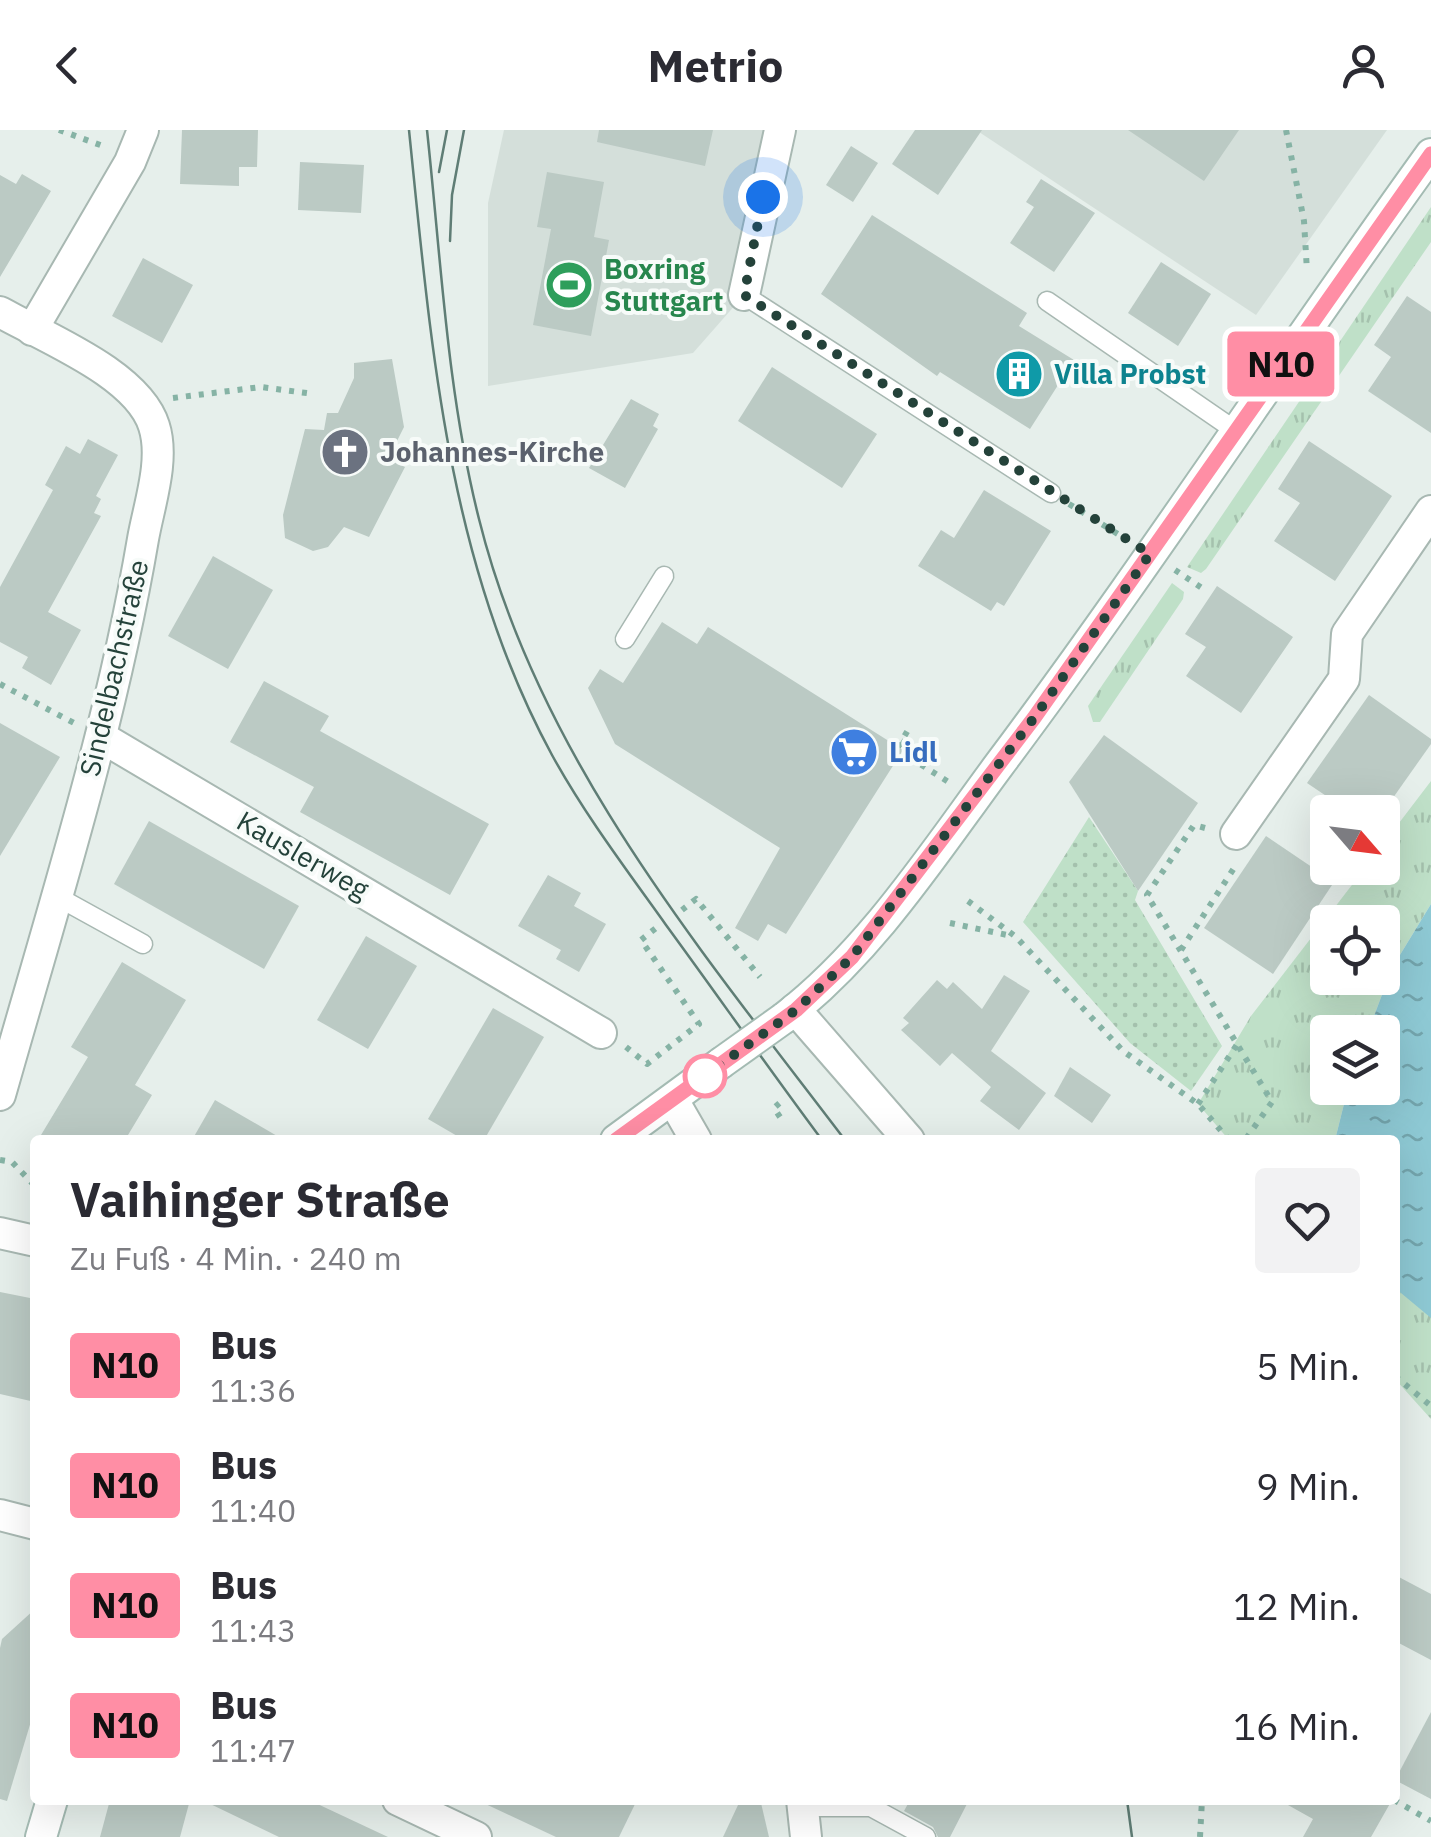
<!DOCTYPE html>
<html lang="de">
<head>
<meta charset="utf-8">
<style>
  body { margin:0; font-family:"IBM Plex Sans",sans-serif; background:#f2f2f3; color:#2b2b33; height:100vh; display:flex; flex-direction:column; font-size:38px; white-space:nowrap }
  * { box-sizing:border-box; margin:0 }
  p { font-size:32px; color:#7c7c81 }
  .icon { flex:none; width:55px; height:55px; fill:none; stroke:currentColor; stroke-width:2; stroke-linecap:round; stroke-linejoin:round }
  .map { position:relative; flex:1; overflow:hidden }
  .panel { position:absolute; left:30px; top:1005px; width:1370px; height:670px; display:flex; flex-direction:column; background:#fff; border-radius:10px; box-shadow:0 10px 40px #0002 }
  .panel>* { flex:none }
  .badge { padding:0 20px; border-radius:8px; font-size:35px; line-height:65px }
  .needle { width:65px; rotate:118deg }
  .fabs { position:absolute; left:1310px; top:665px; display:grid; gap:20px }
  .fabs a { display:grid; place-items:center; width:90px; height:90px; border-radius:10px; background:#fff; box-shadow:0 10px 40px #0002; font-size:50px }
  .you { position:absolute; width:50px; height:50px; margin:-25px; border:8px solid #fff; border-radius:50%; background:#1a73e8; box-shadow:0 0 0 15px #1a73e833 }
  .map>.badge { position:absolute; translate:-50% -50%; box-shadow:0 0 0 5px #fff }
  .round { display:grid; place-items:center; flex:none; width:105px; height:105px; border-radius:10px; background:#f2f2f3 }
  .summary { display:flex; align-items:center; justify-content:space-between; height:170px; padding:0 40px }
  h1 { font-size:48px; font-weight:800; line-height:75px }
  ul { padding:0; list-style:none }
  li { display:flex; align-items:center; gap:30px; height:120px; padding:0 40px }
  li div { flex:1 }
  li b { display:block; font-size:38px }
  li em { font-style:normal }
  li .badge { min-width:110px; font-weight:700; text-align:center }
  header { display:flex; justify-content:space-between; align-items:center; height:130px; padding:0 40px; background:#fff; font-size:45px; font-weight:800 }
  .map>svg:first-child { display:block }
  .built { fill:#d4dfda }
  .grass { fill:url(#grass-tufts); fill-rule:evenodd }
  .park { fill:url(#park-dots) }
  .water { fill:url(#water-ripples) }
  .building { fill:#bbcac4 }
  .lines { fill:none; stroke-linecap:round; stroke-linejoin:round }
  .service-casing { stroke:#a8b8b2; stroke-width:21 }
  .minor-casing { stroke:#a8b8b2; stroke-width:34 }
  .secondary-casing { stroke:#a4bbb3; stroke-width:34 }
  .path { stroke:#86b3a5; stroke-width:6; stroke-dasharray:5 8; stroke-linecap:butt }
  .service { stroke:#fff; stroke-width:18 }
  .minor { stroke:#fff; stroke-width:30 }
  .secondary { stroke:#fff; stroke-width:30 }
  .tram { stroke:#5f7d75; stroke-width:2.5 }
  .secondary-bridge-casing { stroke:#a4bbb3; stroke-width:34; stroke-linecap:butt }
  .secondary-bridge { stroke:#fff; stroke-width:30 }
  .line-casing { stroke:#fff; stroke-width:22 }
  .line { stroke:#ff8ea5; stroke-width:15 }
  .walk { stroke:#24423a; stroke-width:10; stroke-dasharray:0 18 }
  .stop-dot { fill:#fff; stroke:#ff8ea5; stroke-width:5 }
  .labels { text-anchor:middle; stroke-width:8; stroke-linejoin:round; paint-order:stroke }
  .leisure-label { font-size:28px; font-weight:bold; fill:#27864d; stroke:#f7fbf9; text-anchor:start }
  .culture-label { font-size:28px; font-weight:bold; fill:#0d838f; stroke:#f7fbf9; text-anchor:start }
  .worship-label { font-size:28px; font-weight:bold; fill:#5b616d; stroke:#f7fbf9; text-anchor:start }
  .street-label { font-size:28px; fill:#24423a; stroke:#f7fbf9 }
  .shop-label { font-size:28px; font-weight:bold; fill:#366cbe; stroke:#f7fbf9; text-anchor:start }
</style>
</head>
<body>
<header><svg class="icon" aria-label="back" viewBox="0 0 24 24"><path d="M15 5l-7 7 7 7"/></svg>Metrio<svg class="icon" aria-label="person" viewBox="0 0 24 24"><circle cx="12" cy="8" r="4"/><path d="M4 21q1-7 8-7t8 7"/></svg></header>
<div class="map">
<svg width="1431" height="1707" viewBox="0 0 1431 1707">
  <defs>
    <pattern id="grass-tufts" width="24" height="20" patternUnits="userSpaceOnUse" patternTransform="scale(2.5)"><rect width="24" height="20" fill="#bfe0c8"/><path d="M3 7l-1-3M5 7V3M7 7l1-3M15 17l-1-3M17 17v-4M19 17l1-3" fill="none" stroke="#a4c1ad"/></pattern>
    <pattern id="park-dots" width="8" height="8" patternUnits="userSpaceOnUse" patternTransform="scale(2.5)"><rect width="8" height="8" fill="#bfe0c8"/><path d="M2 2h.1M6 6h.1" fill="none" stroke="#a4c1ad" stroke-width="1.8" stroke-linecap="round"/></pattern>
    <pattern id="water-ripples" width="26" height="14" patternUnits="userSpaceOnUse" patternTransform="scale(2.5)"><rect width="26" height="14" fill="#8ec9d4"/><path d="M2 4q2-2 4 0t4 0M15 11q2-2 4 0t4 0" fill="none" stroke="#74a5ad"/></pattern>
  </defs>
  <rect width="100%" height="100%" fill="#e6efeb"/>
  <g class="built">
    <polygon points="504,0 780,0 744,165 693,223 488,256 488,73"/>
    <polygon points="976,0 1387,0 1256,185"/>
  </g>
  <g class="grass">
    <polygon points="1431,77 1431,112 1206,439 1201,443 1187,437"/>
    <polygon points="1172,453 1184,462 1183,469 1100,592 1093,592 1088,576"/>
    <path d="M1431,651V774L1392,838L1368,902H1328V958H1348L1335,1010H1229L1198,974L1251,886L1365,738H1382L1383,714ZM1328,792H1382V848H1328Z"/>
    <polygon points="1395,1157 1431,1187 1431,1289 1395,1249"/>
  </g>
  <polygon class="park" points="1089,687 1138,761 1135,770 1222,916 1191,961 1130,913 1023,792"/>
  <polygon class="water" points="1431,774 1431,1188 1395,1158 1395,1010 1335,1010 1348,958 1382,958 1382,902 1368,902 1392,838"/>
  <g class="building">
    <polygon points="182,0 258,0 257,37 239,37 239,56 180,54"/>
    <polygon points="599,0 713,0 705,36 597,12"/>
    <polygon points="915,0 982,0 938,65 892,34"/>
    <polygon points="1128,0 1239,0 1204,51"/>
    <polygon points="851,16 878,33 853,72 826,55"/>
    <polygon points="300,32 364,35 361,83 298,80"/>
    <polygon points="547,42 604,52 594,107 609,110 591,206 533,195 551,99 537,97"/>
    <polygon points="22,44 51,61 0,147 0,45 16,54"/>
    <polygon points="1041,49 1095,83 1054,142 1010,113 1034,77 1026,72"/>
    <polygon points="872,85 1027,183 1019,196 1074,230 1030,299 940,242 937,246 821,164"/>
    <polygon points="143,128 193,155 162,213 112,186"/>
    <polygon points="1161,132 1211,164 1178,216 1128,183"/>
    <polygon points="1407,166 1431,182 1431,303 1368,261 1391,227 1374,215"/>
    <polygon points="392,229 404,297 388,329 405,337 369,407 344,397 328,417 313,421 285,408 283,385 305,299 324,300 327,283 338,283 354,248 354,233"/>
    <polygon points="772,237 877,304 842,358 738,291"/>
    <polygon points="631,269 659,284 653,296 658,299 625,358 589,338"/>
    <polygon points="88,309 118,325 96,366 101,369 94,383 101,386 48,482 81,500 51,555 22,538 28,527 0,512 0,457 53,360 45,355 66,316 80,324"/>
    <polygon points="1309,311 1392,366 1335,451 1274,411 1300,373 1278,359"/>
    <polygon points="984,360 1051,401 1004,476 997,472 991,481 918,436 941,400 954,408"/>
    <polygon points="213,426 273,460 228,539 168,506"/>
    <polygon points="1217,456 1293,507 1241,583 1186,546 1206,517 1185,504"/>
    <polygon points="662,492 697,514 708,497 903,620 786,804 768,794 758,811 735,798 780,718 615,614 588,558 600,539 623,553"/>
    <polygon points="264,551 329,586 320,601 489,694 450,765 300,682 314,657 230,612"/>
    <polygon points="1369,565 1431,609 1431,614 1383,682 1350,682 1307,653"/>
    <polygon points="0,593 60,627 0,726"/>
    <polygon points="1104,605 1198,673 1138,761 1069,652"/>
    <polygon points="149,691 299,776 264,839 114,754"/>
    <polygon points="1266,706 1334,752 1273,844 1204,798"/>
    <polygon points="548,745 581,763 574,776 606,794 579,842 556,829 561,820 518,796"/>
    <polygon points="366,806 417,836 368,919 317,890"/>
    <polygon points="122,832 186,870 135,955 152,965 125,1010 38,1010 88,927 71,917"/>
    <polygon points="1004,845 1030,861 991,921 1046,963 1019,1000 980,971 991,957 952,923 940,936 901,900 909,893 903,888 937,850 947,859 953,852 982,879"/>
    <polygon points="493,878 544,907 484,1010 464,1010 428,989"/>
    <polygon points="1070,937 1111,965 1092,993 1054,966"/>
    <polygon points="215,970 284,1010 192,1010"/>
    <polygon points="0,1162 35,1169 35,1272 0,1264"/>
    <polygon points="1395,1445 1431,1464 1431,1530 1395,1511"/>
    <polygon points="35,1479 35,1578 7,1671 0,1669 0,1518 2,1509"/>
    <polygon points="1431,1582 1431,1669 1395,1650"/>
    <polygon points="110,1670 190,1670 180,1707 100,1707"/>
    <polygon points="202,1670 309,1670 388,1707 279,1707"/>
    <polygon points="477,1670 637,1670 619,1707 556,1707"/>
    <polygon points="910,1670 969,1670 950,1707 938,1707 933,1697 904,1681"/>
    <polygon points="1279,1670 1392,1670 1371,1707 1303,1707 1313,1689"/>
    <polygon points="761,1673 769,1707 723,1707 738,1675"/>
  </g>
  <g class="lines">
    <g class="service-casing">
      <g id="service">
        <polyline points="744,165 1051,363"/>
        <polyline points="1047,171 1236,301"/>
        <polyline points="625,509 664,446"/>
        <polyline points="56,766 143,814"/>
        <polyline points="803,1677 871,1677 926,1707"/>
      </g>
    </g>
    <g class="minor-casing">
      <g id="minor">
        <polyline points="744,165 780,0"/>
        <path d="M0,182C46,208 138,244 154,296C165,330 149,375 143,409C111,597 52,781 0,965"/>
        <polyline points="32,200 130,32 143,0"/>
        <polyline points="101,607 601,903"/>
        <polyline points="1236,704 1344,549 1347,504 1431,381"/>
        <polyline points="795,879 909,1010"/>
        <polyline points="673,970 696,1010"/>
        <polyline points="0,1103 35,1111"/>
        <polyline points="0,1385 35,1394"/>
        <polyline points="398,1670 476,1707"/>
        <polyline points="802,1670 806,1707"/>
      </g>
    </g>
    <g class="secondary-casing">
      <g id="secondary">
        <path d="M784,888C872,820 933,724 999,635C1148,436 1285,226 1431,24"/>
        <polyline points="616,1010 721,933"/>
        <polyline points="41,1707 52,1670"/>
      </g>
    </g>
    <g class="path">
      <polyline points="59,0 103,16"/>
      <polyline points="1286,0 1304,91 1307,141"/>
      <polyline points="173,268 261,257 314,264"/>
      <polyline points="1069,374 1126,409"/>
      <polyline points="1175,440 1202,458"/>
      <polyline points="0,554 74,593"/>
      <polyline points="901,611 914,619 909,627 950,653"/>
      <polyline points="898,617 911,595"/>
      <polyline points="1205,698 1194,695 1147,765 1272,972 1245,1010"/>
      <polyline points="968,771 1016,807 1123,921 1198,974 1229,1010"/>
      <polyline points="682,780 696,769 760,847"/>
      <polyline points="950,793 1012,806"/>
      <polyline points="1181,820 1236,735"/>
      <polyline points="626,917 647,934 699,894 641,810 656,798"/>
      <polyline points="1198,974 1238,913"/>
      <polyline points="780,987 774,978 784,969"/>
      <polyline points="0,1030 12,1032 35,1056"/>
      <polyline points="1395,1246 1431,1276"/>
      <polyline points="1394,1670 1431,1691"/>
      <polyline points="1200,1707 1202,1670"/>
    </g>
    <use href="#service" class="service"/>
    <use href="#minor" class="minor"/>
    <use href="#secondary" class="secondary"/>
    <g class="tram">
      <path d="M409,0C431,214 447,432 552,625C585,685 626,739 666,795C718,866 769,939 822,1010"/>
      <path d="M427,0C441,129 447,263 479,389C538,627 700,819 845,1010"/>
      <polyline points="439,42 447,0"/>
      <polyline points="450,111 452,65 464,0"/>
      <polyline points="1127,1670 1132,1707"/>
    </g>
    <g class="secondary-bridge-casing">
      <polyline id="secondary-bridge" points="721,933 784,888"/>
    </g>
    <use href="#secondary-bridge" class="secondary-bridge"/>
  </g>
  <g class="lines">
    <g class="line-casing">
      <polyline id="line" points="616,1010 796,880 852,827 1034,588 1431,24"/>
    </g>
    <use href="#line" class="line"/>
    <polyline class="walk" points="705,946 796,880 852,827 1034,588 1150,424 744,165 763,67"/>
  </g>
  <defs>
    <g id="stadium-disc" transform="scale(2.5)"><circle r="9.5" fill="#2e9e5b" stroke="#f7fbf9"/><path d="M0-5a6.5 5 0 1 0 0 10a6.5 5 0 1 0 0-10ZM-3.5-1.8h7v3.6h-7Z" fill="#fff"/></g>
    <g id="building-disc" transform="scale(2.5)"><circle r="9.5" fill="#0f9aa8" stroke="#f7fbf9"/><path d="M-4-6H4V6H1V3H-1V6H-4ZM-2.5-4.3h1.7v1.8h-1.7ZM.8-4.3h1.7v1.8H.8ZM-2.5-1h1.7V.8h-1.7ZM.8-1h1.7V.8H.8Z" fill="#fff"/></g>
    <g id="church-disc" transform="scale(2.5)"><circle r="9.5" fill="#6b7280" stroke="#f7fbf9"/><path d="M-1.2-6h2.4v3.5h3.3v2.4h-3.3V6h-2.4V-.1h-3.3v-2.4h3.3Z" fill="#fff"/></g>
    <g id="supermarket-disc" transform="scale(2.5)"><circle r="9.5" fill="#3f7fe0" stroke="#f7fbf9"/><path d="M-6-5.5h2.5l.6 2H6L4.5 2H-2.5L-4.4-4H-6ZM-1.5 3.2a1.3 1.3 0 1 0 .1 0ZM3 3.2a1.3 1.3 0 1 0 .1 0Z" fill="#fff"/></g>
  </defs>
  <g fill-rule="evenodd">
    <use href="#stadium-disc" x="569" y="155"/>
    <use href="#building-disc" x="1019" y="244"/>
    <use href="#church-disc" x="345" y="322"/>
    <use href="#supermarket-disc" x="854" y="622"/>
  </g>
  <circle class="stop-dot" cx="705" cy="946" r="20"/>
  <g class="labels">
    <g class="leisure-label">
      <text x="604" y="149">Boxring<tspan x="604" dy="32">Stuttgart</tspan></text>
    </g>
    <g class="culture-label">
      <text x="1054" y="254">Villa Probst</text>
    </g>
    <g class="worship-label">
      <text x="380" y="332">Johannes-Kirche</text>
    </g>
    <g class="street-label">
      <text transform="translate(114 538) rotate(-77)" y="10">Sindelbachstraße</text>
      <text transform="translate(303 725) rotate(30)" y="10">Kauslerweg</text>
    </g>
    <g class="shop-label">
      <text x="889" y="632">Lidl</text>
    </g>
  </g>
</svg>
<div class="fabs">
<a><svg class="needle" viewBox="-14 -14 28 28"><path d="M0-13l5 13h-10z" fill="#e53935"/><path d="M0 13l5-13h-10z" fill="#7c7c81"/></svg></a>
<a><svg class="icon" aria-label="locate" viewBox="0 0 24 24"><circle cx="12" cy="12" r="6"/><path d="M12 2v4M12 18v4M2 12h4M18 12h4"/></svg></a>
<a><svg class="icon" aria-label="layers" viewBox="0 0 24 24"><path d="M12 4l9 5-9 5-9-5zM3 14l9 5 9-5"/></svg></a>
</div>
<div class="you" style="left:763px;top:67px"></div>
<b class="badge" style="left:1281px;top:234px;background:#ff8ea5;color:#111">N10</b>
<section class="panel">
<div class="summary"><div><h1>Vaihinger Straße</h1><p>Zu Fuß · 4 Min. · 240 m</p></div><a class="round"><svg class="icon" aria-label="heart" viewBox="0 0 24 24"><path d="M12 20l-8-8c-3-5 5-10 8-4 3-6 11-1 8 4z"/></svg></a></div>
<ul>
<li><span class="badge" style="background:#ff8ea5;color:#111">N10</span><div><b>Bus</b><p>11:36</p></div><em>5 Min.</em></li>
<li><span class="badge" style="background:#ff8ea5;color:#111">N10</span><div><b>Bus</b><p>11:40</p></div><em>9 Min.</em></li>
<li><span class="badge" style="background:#ff8ea5;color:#111">N10</span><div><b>Bus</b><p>11:43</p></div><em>12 Min.</em></li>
<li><span class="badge" style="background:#ff8ea5;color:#111">N10</span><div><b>Bus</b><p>11:47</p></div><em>16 Min.</em></li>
</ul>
</section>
</div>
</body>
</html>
